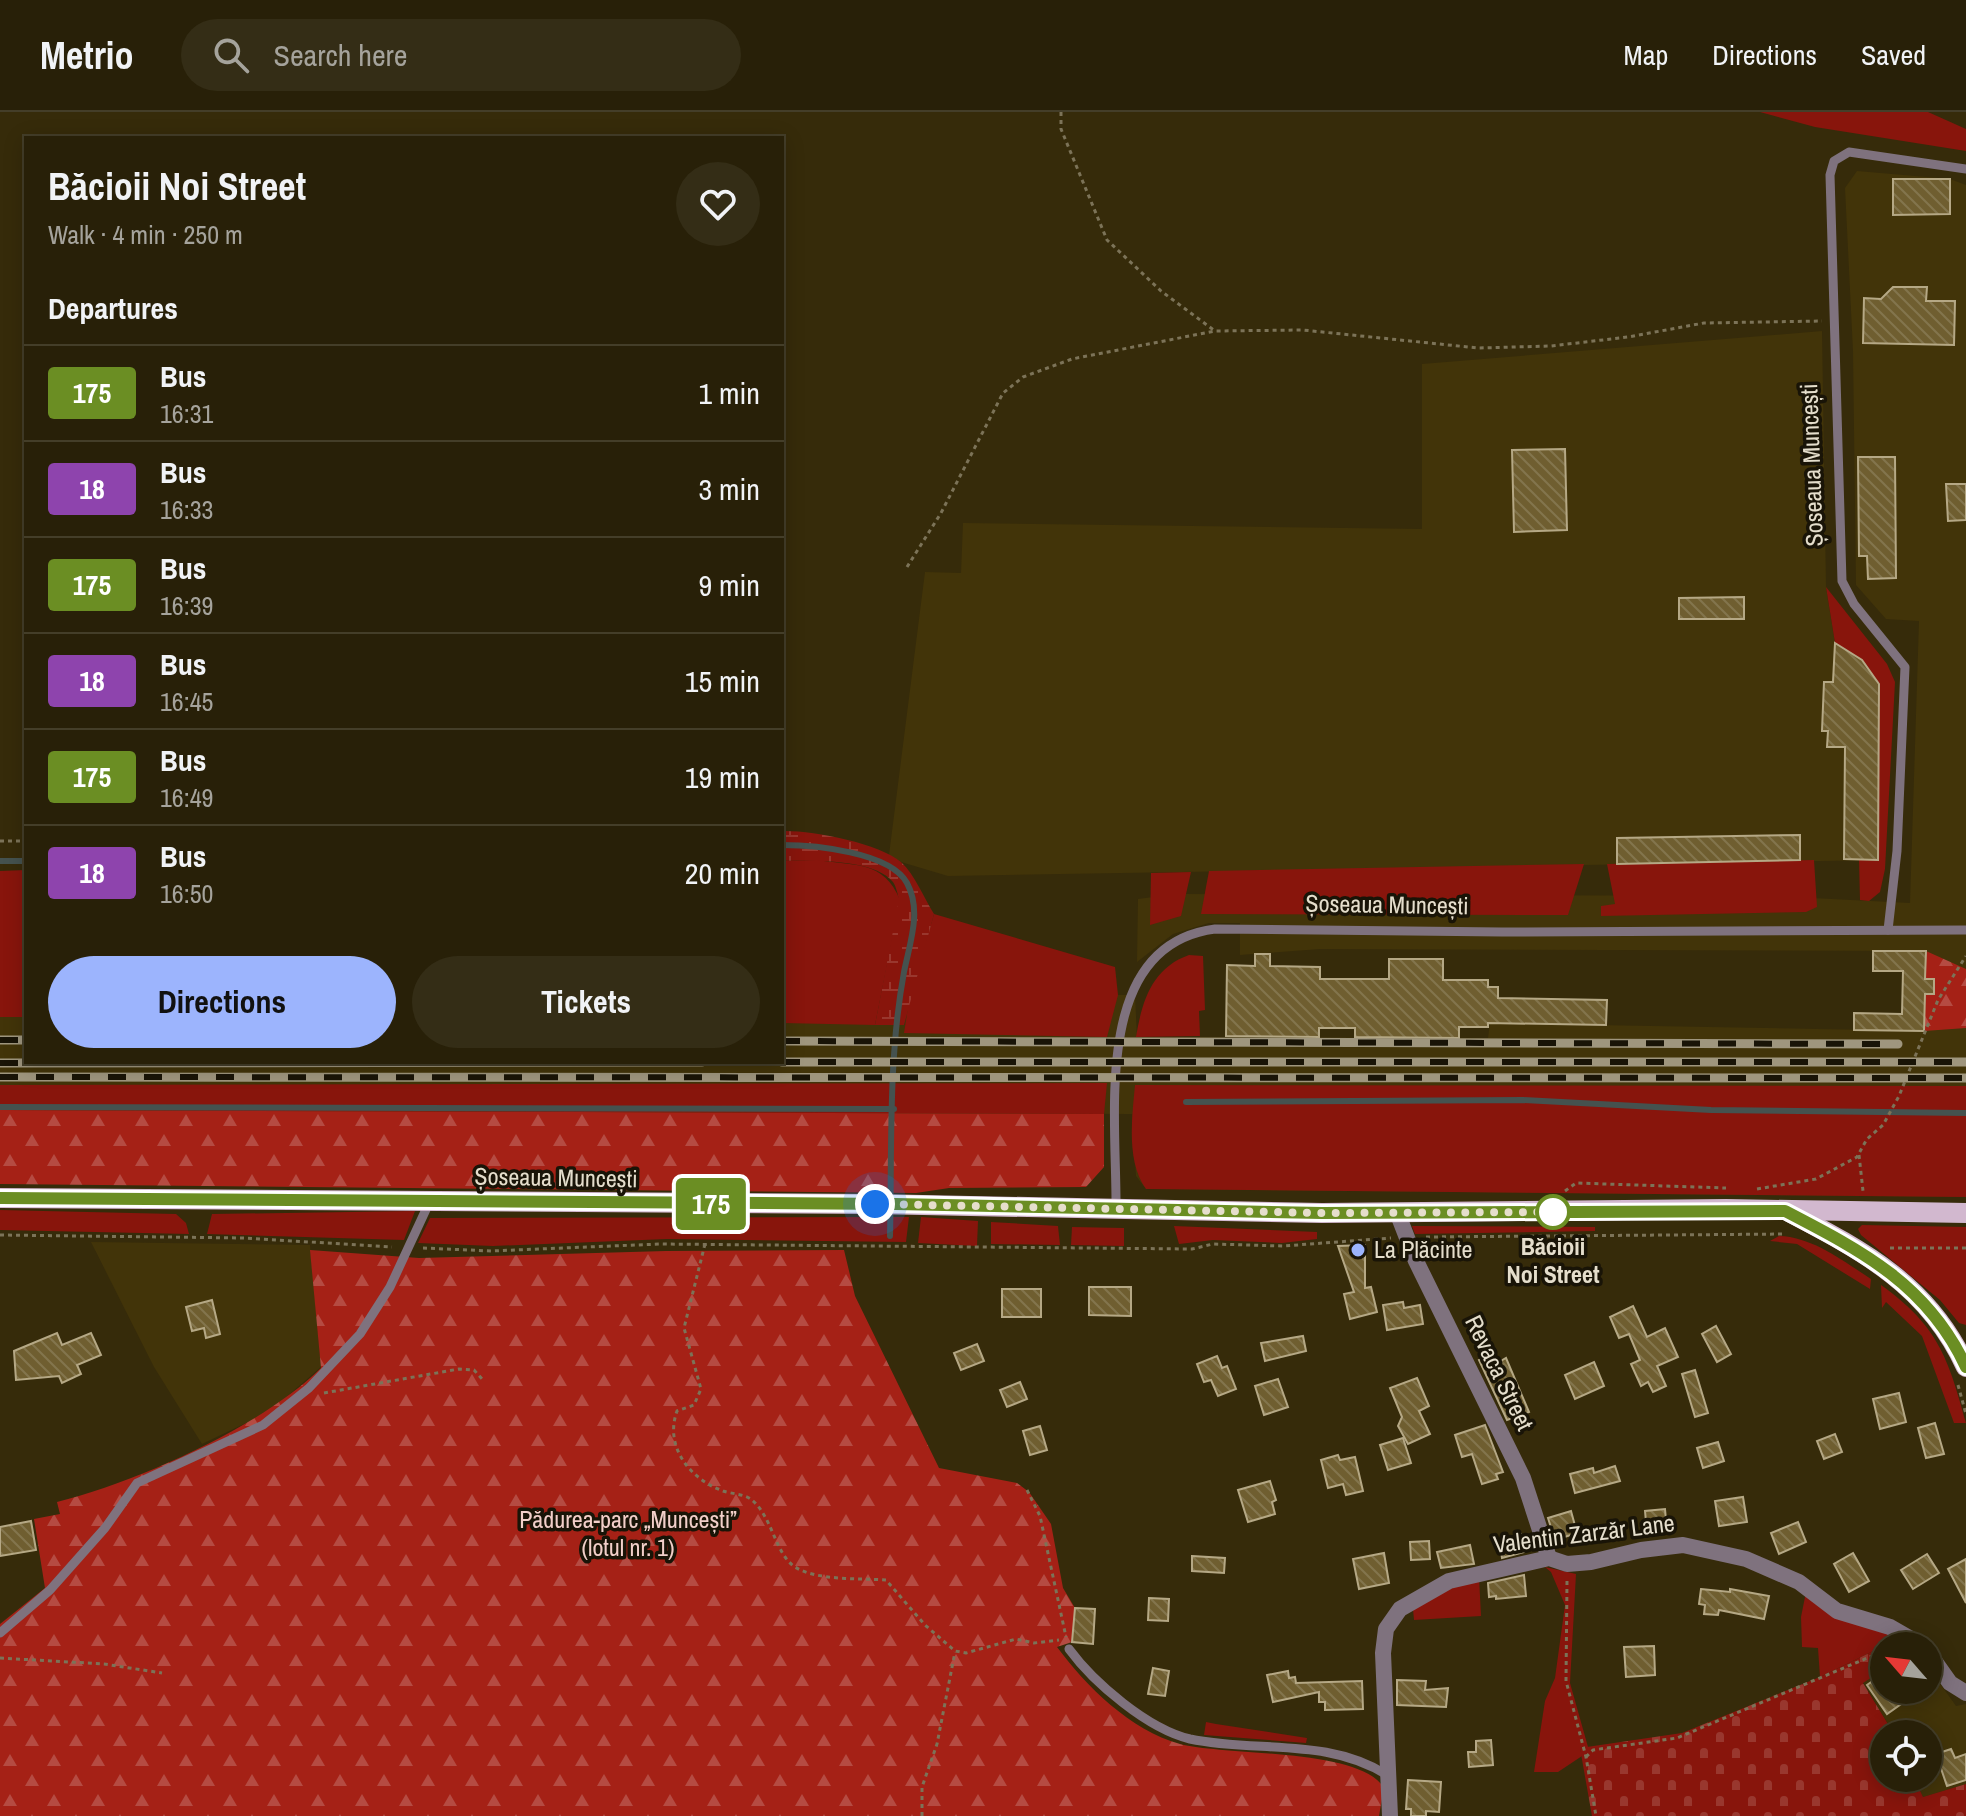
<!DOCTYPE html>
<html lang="en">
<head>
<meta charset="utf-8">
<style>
  body { margin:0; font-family:"Archivo Narrow",sans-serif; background:#342d16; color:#f1f3f6; height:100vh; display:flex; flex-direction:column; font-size:30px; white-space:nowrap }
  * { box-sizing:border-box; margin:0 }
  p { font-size:26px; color:#a5a39c }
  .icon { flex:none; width:44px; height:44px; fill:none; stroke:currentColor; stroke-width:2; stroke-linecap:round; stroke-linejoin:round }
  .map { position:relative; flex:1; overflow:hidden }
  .side { position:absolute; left:24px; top:24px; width:760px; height:928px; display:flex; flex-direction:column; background:#282008; border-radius:0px; box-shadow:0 4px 20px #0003,0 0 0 2px #443e29 }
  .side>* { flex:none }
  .badge { padding:0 16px; border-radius:6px; font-size:28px; line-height:52px }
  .needle { width:52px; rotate:298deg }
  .controls { position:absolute; left:1870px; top:1520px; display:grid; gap:16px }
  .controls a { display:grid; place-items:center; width:72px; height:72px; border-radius:50%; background:#282008; box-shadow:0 4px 20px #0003,0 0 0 2px #443e29; font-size:40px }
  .you { position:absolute; width:40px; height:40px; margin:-20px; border:6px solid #fff; border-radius:50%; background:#1a73e8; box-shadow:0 0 0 12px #1a73e833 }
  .map>.badge { position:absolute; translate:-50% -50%; box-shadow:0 0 0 4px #fff }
  h2 { padding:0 24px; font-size:30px; line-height:72px }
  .round { display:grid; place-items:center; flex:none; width:84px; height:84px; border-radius:42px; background:#342d16 }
  .head { display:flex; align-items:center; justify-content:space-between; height:136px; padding:0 24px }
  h1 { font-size:38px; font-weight:800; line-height:60px }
  .cta { display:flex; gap:16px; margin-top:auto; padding:16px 24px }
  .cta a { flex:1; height:92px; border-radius:48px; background:#9cb4fd; color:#111; font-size:32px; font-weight:800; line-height:92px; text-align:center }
  .cta a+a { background:#342d16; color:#f1f3f6 }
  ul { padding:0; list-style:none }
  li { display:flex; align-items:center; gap:24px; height:96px; padding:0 24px; border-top:2px solid #443e29 }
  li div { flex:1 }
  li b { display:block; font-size:30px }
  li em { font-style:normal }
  li .badge { min-width:88px; font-weight:700; text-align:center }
  header { display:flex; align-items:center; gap:48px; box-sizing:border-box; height:112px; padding:0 40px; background:#282008; border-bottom:2px solid #443e29 }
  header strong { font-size:38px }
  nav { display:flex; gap:44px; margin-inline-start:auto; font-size:28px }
  .search { width:560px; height:72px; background:#342d16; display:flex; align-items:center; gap:20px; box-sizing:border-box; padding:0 28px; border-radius:44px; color:#a5a39c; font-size:30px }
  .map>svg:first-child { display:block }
  .built { fill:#423409 }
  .green { fill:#88150c }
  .forest { fill:url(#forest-firs) }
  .wetland { fill:url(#wetland-marsh) }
  .cemetery { fill:url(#cemetery-stones) }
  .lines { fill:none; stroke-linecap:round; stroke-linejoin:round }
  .stream { stroke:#45524f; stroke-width:6 }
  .building { fill:url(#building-back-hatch); stroke:#b5a885; stroke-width:2 }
  .path { stroke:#7c7358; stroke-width:3; stroke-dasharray:4 4; stroke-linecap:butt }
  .lane { stroke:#7f727e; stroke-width:9 }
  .street { stroke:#7f727e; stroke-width:16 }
  .primary { stroke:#d2b8cf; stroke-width:20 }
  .rail-casing { stroke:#9f967e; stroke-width:9 }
  .rail { stroke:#191407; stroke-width:6; stroke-dasharray:18; stroke-linecap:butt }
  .line-casing { stroke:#fff; stroke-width:18 }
  .line { stroke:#6b8e23; stroke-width:12 }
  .walk { stroke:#e5decc; stroke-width:8; stroke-dasharray:0 14.4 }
  .stop-dot { fill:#fff; stroke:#6b8e23; stroke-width:4 }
  .poi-dot { fill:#9cb4fd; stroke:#191407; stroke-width:3 }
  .labels { text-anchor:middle; stroke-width:7; stroke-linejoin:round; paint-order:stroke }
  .street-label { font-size:24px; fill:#e5decc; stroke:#191407 }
  .stop-label { font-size:24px; font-weight:bold; fill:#e5decc; stroke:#191407 }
  .poi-label { font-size:24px; fill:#e5decc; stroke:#191407; text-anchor:start }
  .park-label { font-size:24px; fill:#f2cfc9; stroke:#191407 }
</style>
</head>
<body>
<header>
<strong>Metrio</strong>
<div class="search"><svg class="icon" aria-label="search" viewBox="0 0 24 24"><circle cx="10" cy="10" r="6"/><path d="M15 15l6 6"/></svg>Search here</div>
<nav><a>Map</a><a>Directions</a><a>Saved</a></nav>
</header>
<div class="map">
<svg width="1966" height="1704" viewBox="0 0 1966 1704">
  <defs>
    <pattern id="forest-firs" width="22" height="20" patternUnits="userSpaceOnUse" patternTransform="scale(2)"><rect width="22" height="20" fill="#a52116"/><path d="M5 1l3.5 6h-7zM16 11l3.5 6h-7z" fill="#b54b42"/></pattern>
    <pattern id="wetland-marsh" width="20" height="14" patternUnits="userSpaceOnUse" patternTransform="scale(2)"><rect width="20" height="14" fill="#88150c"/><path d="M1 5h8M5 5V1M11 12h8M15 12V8" fill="none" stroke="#99372e"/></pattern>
    <pattern id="cemetery-stones" width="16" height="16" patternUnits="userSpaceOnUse" patternTransform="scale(2)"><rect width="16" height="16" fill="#88150c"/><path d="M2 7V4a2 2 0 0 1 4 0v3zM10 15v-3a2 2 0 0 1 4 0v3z" fill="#99372e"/></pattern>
    <pattern id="building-back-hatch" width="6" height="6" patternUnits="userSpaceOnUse" patternTransform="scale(2)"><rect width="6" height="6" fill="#6f5e30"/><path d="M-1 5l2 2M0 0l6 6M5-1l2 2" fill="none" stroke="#83754d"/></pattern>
  </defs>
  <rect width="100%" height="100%" fill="#362b0a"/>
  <g class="built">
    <polygon points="1857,59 1950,67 1966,73 1966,1085 1146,1077 1136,1064 1132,1002 0,998 0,881 26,881 26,950 782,950 782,883 876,913 904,913 910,883 1135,883 1137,925 1488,926 1490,911 1924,919 1925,882 1934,882 1934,868 1925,867 1926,839 1320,837 1240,843 1240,811 1209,811 1173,822 1137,850 1138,787 1175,782 1773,784 1910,791 1919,509 1886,507 1856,473 1853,239 1845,76"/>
    <polygon points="1822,219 1826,475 1835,531 1862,548 1879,572 1878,748 948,764 901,750 889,743 925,460 961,461 963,411 1422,417 1422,252"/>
    <polygon points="91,1130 310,1133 321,1255 269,1300 202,1332 154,1255"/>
    <polygon points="1928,1555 1956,1594 1966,1592 1966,1672 1923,1685 1914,1666 1928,1666 1928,1622 1894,1622 1863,1570 1884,1557 1884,1578 1928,1578"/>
  </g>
  <g class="green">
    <polygon points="1760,0 1928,0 1966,17 1966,39 1815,15"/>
    <polygon points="1826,475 1887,552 1895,570 1885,757 1880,780 1869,789 1860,788 1859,747 1878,747 1879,572 1862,548 1835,531"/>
    <path d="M817,748C854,754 884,748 900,788L875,913L782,911V749Z"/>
    <polygon points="1814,748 1817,795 1806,800 1601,804 1601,794 1615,792 1607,752"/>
    <polygon points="1584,752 1568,803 1201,802 1209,759"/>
    <polygon points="26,758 26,905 0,905 0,759"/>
    <polygon points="1191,760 1181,804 1150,813 1151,761"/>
    <polygon points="934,802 1115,855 1118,883 1107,925 904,921 910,883"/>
    <path d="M1189,843L1203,844L1205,898L1199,899L1200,924L1136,925C1142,889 1152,856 1189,843Z"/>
    <polygon points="1107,971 1104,1002 0,998 0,973"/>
    <path d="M1135,973L1966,974V1085L1146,1077C1126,1049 1132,1006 1135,973Z"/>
    <polygon points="0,1098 176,1102 186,1111 189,1122 0,1118"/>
    <polygon points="415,1099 404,1128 207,1122 212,1102"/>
    <polygon points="909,1105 906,1130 667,1127 493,1134 418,1131 430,1106"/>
    <polygon points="921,1105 978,1109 977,1134 918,1131"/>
    <polygon points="991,1110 1058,1114 1060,1133 991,1132"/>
    <polygon points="1862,1113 1966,1115 1966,1213 1959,1211 1940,1188 1861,1123 1858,1117"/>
    <polygon points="1174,1114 1317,1120 1317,1127 1282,1131 1213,1128 1179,1132"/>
    <polygon points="1412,1114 1595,1115 1595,1119 1415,1122"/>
    <polygon points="1072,1115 1124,1116 1124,1134 1071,1133"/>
    <path d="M1779,1124C1813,1125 1843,1149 1871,1167L1870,1177L1797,1132L1770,1129Z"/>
    <path d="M1881,1173C1938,1214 1948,1245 1966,1311H1954L1922,1224L1886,1190L1882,1196Z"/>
    <polygon points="1545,1455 1576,1462 1570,1571 1588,1635 1580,1636 1582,1644 1558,1660 1534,1660 1545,1589 1555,1566 1565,1493 1551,1460"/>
    <polygon points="1479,1465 1481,1504 1414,1508 1413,1497 1428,1486"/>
    <polygon points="1806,1480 1896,1522 1896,1528 1820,1565 1818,1536 1802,1535 1801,1505"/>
    <polygon points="1206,1610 1216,1612 1307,1626 1306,1631 1204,1623"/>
  </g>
  <g class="forest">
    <polygon points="1926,839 1966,857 1966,916 1924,919 1925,882 1934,882 1934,868 1925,867"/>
    <polygon points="0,998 1104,1002 1104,1055 1086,1075 949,1076 916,1081 0,1072"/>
    <path d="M310,1138L419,1146L666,1139L844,1138L855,1184L939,1356L1017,1371L1029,1380L1051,1412L1063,1476L1075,1496L1072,1530L1057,1535C1086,1574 1130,1618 1180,1632C1225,1644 1360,1636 1384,1676L1379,1704H0V1512L45,1476L34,1407L60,1402L57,1390C139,1369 261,1315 321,1256Z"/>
  </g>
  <path class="wetland" d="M782,719C811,718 879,731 901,750C915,763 924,786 934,802L904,913H875L899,788C898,783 896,774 893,770C875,747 809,748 782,749Z"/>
  <polygon class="cemetery" points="1896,1528 1904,1534 1884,1534 1884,1557 1863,1571 1894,1622 1884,1622 1884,1666 1914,1666 1923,1685 1966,1672 1966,1704 1592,1704 1580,1636 1682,1621 1820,1565"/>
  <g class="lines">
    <g class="stream">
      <path d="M782,733C814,733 890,740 907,771C922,799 910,830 904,860C888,946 892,1037 890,1124"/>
      <polyline points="0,749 26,749"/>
      <polyline points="1186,990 1523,988 1711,998 1966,1001"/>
      <polyline points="0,995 894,997"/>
    </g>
  </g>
  <g class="building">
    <polygon points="1893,67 1950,67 1950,102 1893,103"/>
    <polygon points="1893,175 1927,175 1926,189 1955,189 1954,233 1863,231 1864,186 1881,187"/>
    <polygon points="1565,337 1567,418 1514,420 1512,338"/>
    <polygon points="1858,345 1895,345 1896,466 1868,467 1867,444 1859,444"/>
    <polygon points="1946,372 1966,372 1966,408 1948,409"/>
    <polygon points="1744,485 1744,507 1679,507 1679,486"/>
    <polygon points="1835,531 1862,548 1879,572 1878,748 1844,747 1845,635 1827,635 1828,619 1822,619 1824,570 1833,570"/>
    <polygon points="1800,723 1800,748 1617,752 1617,726"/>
    <polygon points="1873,839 1926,839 1925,867 1934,867 1934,882 1925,882 1924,919 1854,918 1854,901 1902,902 1903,859 1873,859"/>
    <polygon points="1255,842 1270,842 1270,854 1320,855 1320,867 1389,867 1389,847 1443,847 1443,868 1488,868 1488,875 1498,875 1498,886 1607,888 1606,913 1488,911 1488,915 1459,915 1459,926 1355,925 1355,916 1319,916 1319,925 1226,924 1227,853 1255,854"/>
    <polygon points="1365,1133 1365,1176 1371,1175 1377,1200 1350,1207 1344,1182 1354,1180 1338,1134"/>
    <polygon points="1089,1175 1131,1175 1131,1204 1089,1203"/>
    <rect x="1002" y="1177" width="39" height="28"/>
    <polygon points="212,1188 220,1222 206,1226 204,1216 192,1219 186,1195"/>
    <polygon points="1403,1190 1404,1196 1420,1193 1423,1212 1387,1218 1383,1193"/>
    <polygon points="1633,1194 1647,1225 1665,1216 1678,1245 1657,1254 1666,1274 1653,1280 1648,1270 1641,1274 1631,1252 1640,1248 1629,1222 1619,1226 1610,1205"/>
    <polygon points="1716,1214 1731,1242 1717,1250 1702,1222"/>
    <polygon points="57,1221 62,1233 91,1221 101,1243 77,1253 81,1262 62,1271 59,1264 16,1268 14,1239"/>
    <polygon points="1303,1224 1306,1239 1265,1249 1261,1231"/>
    <polygon points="977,1232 984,1249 961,1258 954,1241"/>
    <polygon points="1494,1241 1499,1250 1506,1246 1529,1300 1507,1308 1479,1248"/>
    <polygon points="1217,1244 1222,1256 1227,1254 1236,1277 1218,1284 1211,1268 1204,1270 1197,1252"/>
    <polygon points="1594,1250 1604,1274 1575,1287 1565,1263"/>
    <polygon points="1695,1258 1708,1301 1695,1305 1682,1262"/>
    <polygon points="1417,1266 1429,1294 1419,1299 1430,1322 1408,1332 1398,1314 1402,1305 1390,1276"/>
    <polygon points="1278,1267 1288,1295 1264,1303 1255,1274"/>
    <polygon points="1020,1270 1027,1287 1007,1295 1000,1278"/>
    <polygon points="1899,1281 1906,1310 1880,1317 1873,1287"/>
    <polygon points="1935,1311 1944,1342 1926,1346 1918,1316"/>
    <polygon points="1485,1313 1503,1360 1496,1362 1498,1367 1482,1372 1472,1342 1462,1345 1455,1323"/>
    <polygon points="1040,1314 1047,1338 1030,1343 1023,1319"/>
    <polygon points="1835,1322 1842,1340 1824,1347 1817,1329"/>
    <polygon points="1403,1326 1411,1351 1388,1358 1380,1333"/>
    <polygon points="1718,1330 1724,1349 1703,1356 1697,1336"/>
    <polygon points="1338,1343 1340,1348 1355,1345 1363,1379 1346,1383 1343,1372 1328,1376 1321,1348"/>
    <polygon points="1615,1354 1620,1369 1575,1381 1570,1362 1593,1356 1594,1361"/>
    <polygon points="1270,1369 1276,1388 1272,1390 1275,1402 1248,1410 1238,1378"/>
    <polygon points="1743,1385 1747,1410 1719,1414 1715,1389"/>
    <polygon points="1665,1397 1667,1419 1647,1421 1645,1399"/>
    <polygon points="1571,1399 1577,1421 1555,1428 1548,1406"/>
    <polygon points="31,1409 36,1438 0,1444 0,1415"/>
    <polygon points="1798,1410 1806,1430 1779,1442 1771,1421"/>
    <polygon points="1521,1422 1524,1440 1502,1446 1499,1428"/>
    <polygon points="1429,1429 1430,1447 1411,1448 1410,1430"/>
    <polygon points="1470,1433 1474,1452 1441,1456 1437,1440"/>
    <polygon points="1384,1441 1389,1471 1359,1477 1353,1447"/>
    <polygon points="1853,1441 1869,1469 1849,1480 1834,1452"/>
    <polygon points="1927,1442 1939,1461 1913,1477 1901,1458"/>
    <polygon points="1192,1444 1225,1446 1224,1461 1192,1459"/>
    <polygon points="1966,1447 1966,1491 1948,1457"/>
    <polygon points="1524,1463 1526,1484 1496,1487 1496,1484 1489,1485 1488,1471"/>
    <polygon points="1701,1477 1730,1480 1730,1477 1769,1484 1764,1507 1719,1498 1718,1503 1704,1502 1705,1493 1699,1492"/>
    <polygon points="1149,1486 1169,1487 1168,1509 1148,1508"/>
    <polygon points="1075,1496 1095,1497 1093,1532 1072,1530"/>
    <polygon points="1654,1534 1655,1563 1626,1565 1624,1535"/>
    <polygon points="1153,1556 1169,1559 1165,1584 1148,1582"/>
    <polygon points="1288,1559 1289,1566 1295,1565 1296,1571 1362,1569 1363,1597 1325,1598 1325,1590 1319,1590 1319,1580 1273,1590 1267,1563"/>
    <polygon points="1884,1561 1884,1578 1921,1578 1887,1602 1867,1573"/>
    <polygon points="1397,1568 1426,1569 1425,1578 1448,1576 1446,1595 1397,1593"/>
    <polygon points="1491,1628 1493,1653 1469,1655 1468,1640 1476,1640 1476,1629"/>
    <polygon points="1951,1637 1955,1646 1966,1642 1966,1668 1947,1674 1936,1642"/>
    <polygon points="1408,1668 1441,1670 1439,1700 1426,1699 1426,1704 1411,1704 1411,1697 1406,1697"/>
  </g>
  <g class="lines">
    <g class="path">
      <polyline points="1061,0 1061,17 1107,128 1161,179 1215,219"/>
      <polyline points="907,455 941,401 1003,281 1023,265 1072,247 1215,219 1303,218 1478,236 1551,234 1628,225 1704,211 1822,209"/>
      <polyline points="0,729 26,729"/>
      <polyline points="1859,1043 1863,1079"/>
      <polyline points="1757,1077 1816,1067 1857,1045 1867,1027 1883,1013 1899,984 1938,888 1966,844"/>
      <polyline points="1565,1079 1576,1071 1726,1076"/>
      <polyline points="0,1123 244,1126 392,1135"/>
      <polyline points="1426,1125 1786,1122"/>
      <path d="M705,1132L684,1216L701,1277L694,1293L677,1299C664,1335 690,1367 723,1379C732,1382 745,1382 752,1388C773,1406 775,1442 795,1455C817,1469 859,1466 886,1468L925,1513L955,1539L966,1541L1016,1527L1034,1531L1059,1528"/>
      <polyline points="423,1136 491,1139 660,1132 1192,1137 1213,1132 1283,1134 1391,1126"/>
      <polyline points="1890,1136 1966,1136"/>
      <polyline points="1958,1273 1966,1302"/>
      <polyline points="324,1281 459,1257 474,1258 482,1267"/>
      <polyline points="1027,1378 1040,1404 1066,1525"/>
      <polyline points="1567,1469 1566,1569 1586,1645 1596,1704"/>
      <polyline points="0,1546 104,1552 162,1561"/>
      <polyline points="1586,1645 1593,1638 1677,1626 1884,1539"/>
      <polyline points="922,1704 922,1675 937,1632 955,1540"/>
    </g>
    <g class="lane">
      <polyline points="1888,818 1897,739 1905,555 1854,492 1842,469 1830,63 1834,49 1849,40 1966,57"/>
      <path d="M1116,1096C1117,1004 1091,833 1215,817L1502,820L1966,818"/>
      <polyline points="0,1521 50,1478 105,1416 137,1371 263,1313 309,1276 360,1222 390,1175 429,1091"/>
      <path d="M1069,1537C1094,1571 1148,1617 1190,1627C1256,1641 1327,1625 1387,1663"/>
    </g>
    <g class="street">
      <polyline points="1397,1100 1416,1149 1523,1366 1549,1446"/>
      <polyline points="1928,1540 1950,1571 1966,1581"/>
      <polyline points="1390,1704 1383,1541 1386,1517 1400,1497 1449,1469 1549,1446 1567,1452 1591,1450 1641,1438 1683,1433 1746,1447 1799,1470 1837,1499 1890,1515 1923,1534"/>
    </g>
    <g class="primary">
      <polyline points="0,1086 875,1092 1322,1101 1726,1097 1966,1101"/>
      <path d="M1789,1100C1865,1140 1929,1174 1966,1255"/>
    </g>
    <g class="rail-casing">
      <g id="rail">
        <polyline points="0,928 26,928"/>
        <polyline points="782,929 1898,932"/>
        <polyline points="782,950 1966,950"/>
        <polyline points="0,951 702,950"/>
        <polyline points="0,965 1966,966"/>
      </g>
    </g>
    <use href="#rail" class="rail"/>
  </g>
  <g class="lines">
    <g class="line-casing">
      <path id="line" d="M0,1086L895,1092L1322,1101L1785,1099C1862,1139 1928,1173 1966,1255"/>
    </g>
    <use href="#line" class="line"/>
    <polyline class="walk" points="875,1092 1322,1101 1553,1100"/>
  </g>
  <circle class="stop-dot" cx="1553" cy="1100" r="16"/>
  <circle class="poi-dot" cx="1358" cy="1138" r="8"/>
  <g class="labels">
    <g class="street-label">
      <text transform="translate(1812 353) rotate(-92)" y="8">Șoseaua Muncești</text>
      <text transform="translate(1387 793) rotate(1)" y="8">Șoseaua Muncești</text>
      <text transform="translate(556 1066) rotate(1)" y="8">Șoseaua Muncești</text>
      <text transform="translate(1499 1261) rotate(64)" y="8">Revaca Street</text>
      <text transform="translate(1584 1422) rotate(-7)" y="8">Valentin Zarzăr Lane</text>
    </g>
    <g class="stop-label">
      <text x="1553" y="1143">Băcioii<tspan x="1553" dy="28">Noi Street</tspan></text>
    </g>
    <g class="poi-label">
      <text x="1374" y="1146">La Plăcinte</text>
    </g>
    <g class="park-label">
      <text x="628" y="1416">Pădurea-parc „Muncești”<tspan x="628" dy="28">(lotul nr. 1)</tspan></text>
    </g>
  </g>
</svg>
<div class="controls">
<a><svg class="needle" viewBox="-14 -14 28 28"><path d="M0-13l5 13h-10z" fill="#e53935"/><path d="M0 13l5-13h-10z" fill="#a5a39c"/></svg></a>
<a><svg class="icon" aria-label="locate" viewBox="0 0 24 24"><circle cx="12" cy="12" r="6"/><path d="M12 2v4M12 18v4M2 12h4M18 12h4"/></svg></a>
</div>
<div class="you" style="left:875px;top:1092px"></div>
<b class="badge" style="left:711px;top:1092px;background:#6b8e23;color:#fff">175</b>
<section class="side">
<div class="head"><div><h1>Băcioii Noi Street</h1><p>Walk · 4 min · 250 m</p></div><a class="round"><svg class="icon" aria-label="heart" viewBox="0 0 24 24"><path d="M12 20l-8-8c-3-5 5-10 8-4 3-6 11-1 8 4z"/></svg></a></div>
<h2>Departures</h2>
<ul>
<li><span class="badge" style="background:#6b8e23;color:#fff">175</span><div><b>Bus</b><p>16:31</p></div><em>1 min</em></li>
<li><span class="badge" style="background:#8e44ad;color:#fff">18</span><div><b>Bus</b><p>16:33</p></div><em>3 min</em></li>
<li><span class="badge" style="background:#6b8e23;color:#fff">175</span><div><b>Bus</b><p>16:39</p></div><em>9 min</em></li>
<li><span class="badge" style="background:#8e44ad;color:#fff">18</span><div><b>Bus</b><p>16:45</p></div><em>15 min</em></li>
<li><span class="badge" style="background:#6b8e23;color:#fff">175</span><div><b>Bus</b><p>16:49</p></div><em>19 min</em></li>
<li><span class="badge" style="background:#8e44ad;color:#fff">18</span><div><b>Bus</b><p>16:50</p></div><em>20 min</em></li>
</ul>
<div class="cta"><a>Directions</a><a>Tickets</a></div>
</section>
</div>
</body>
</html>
